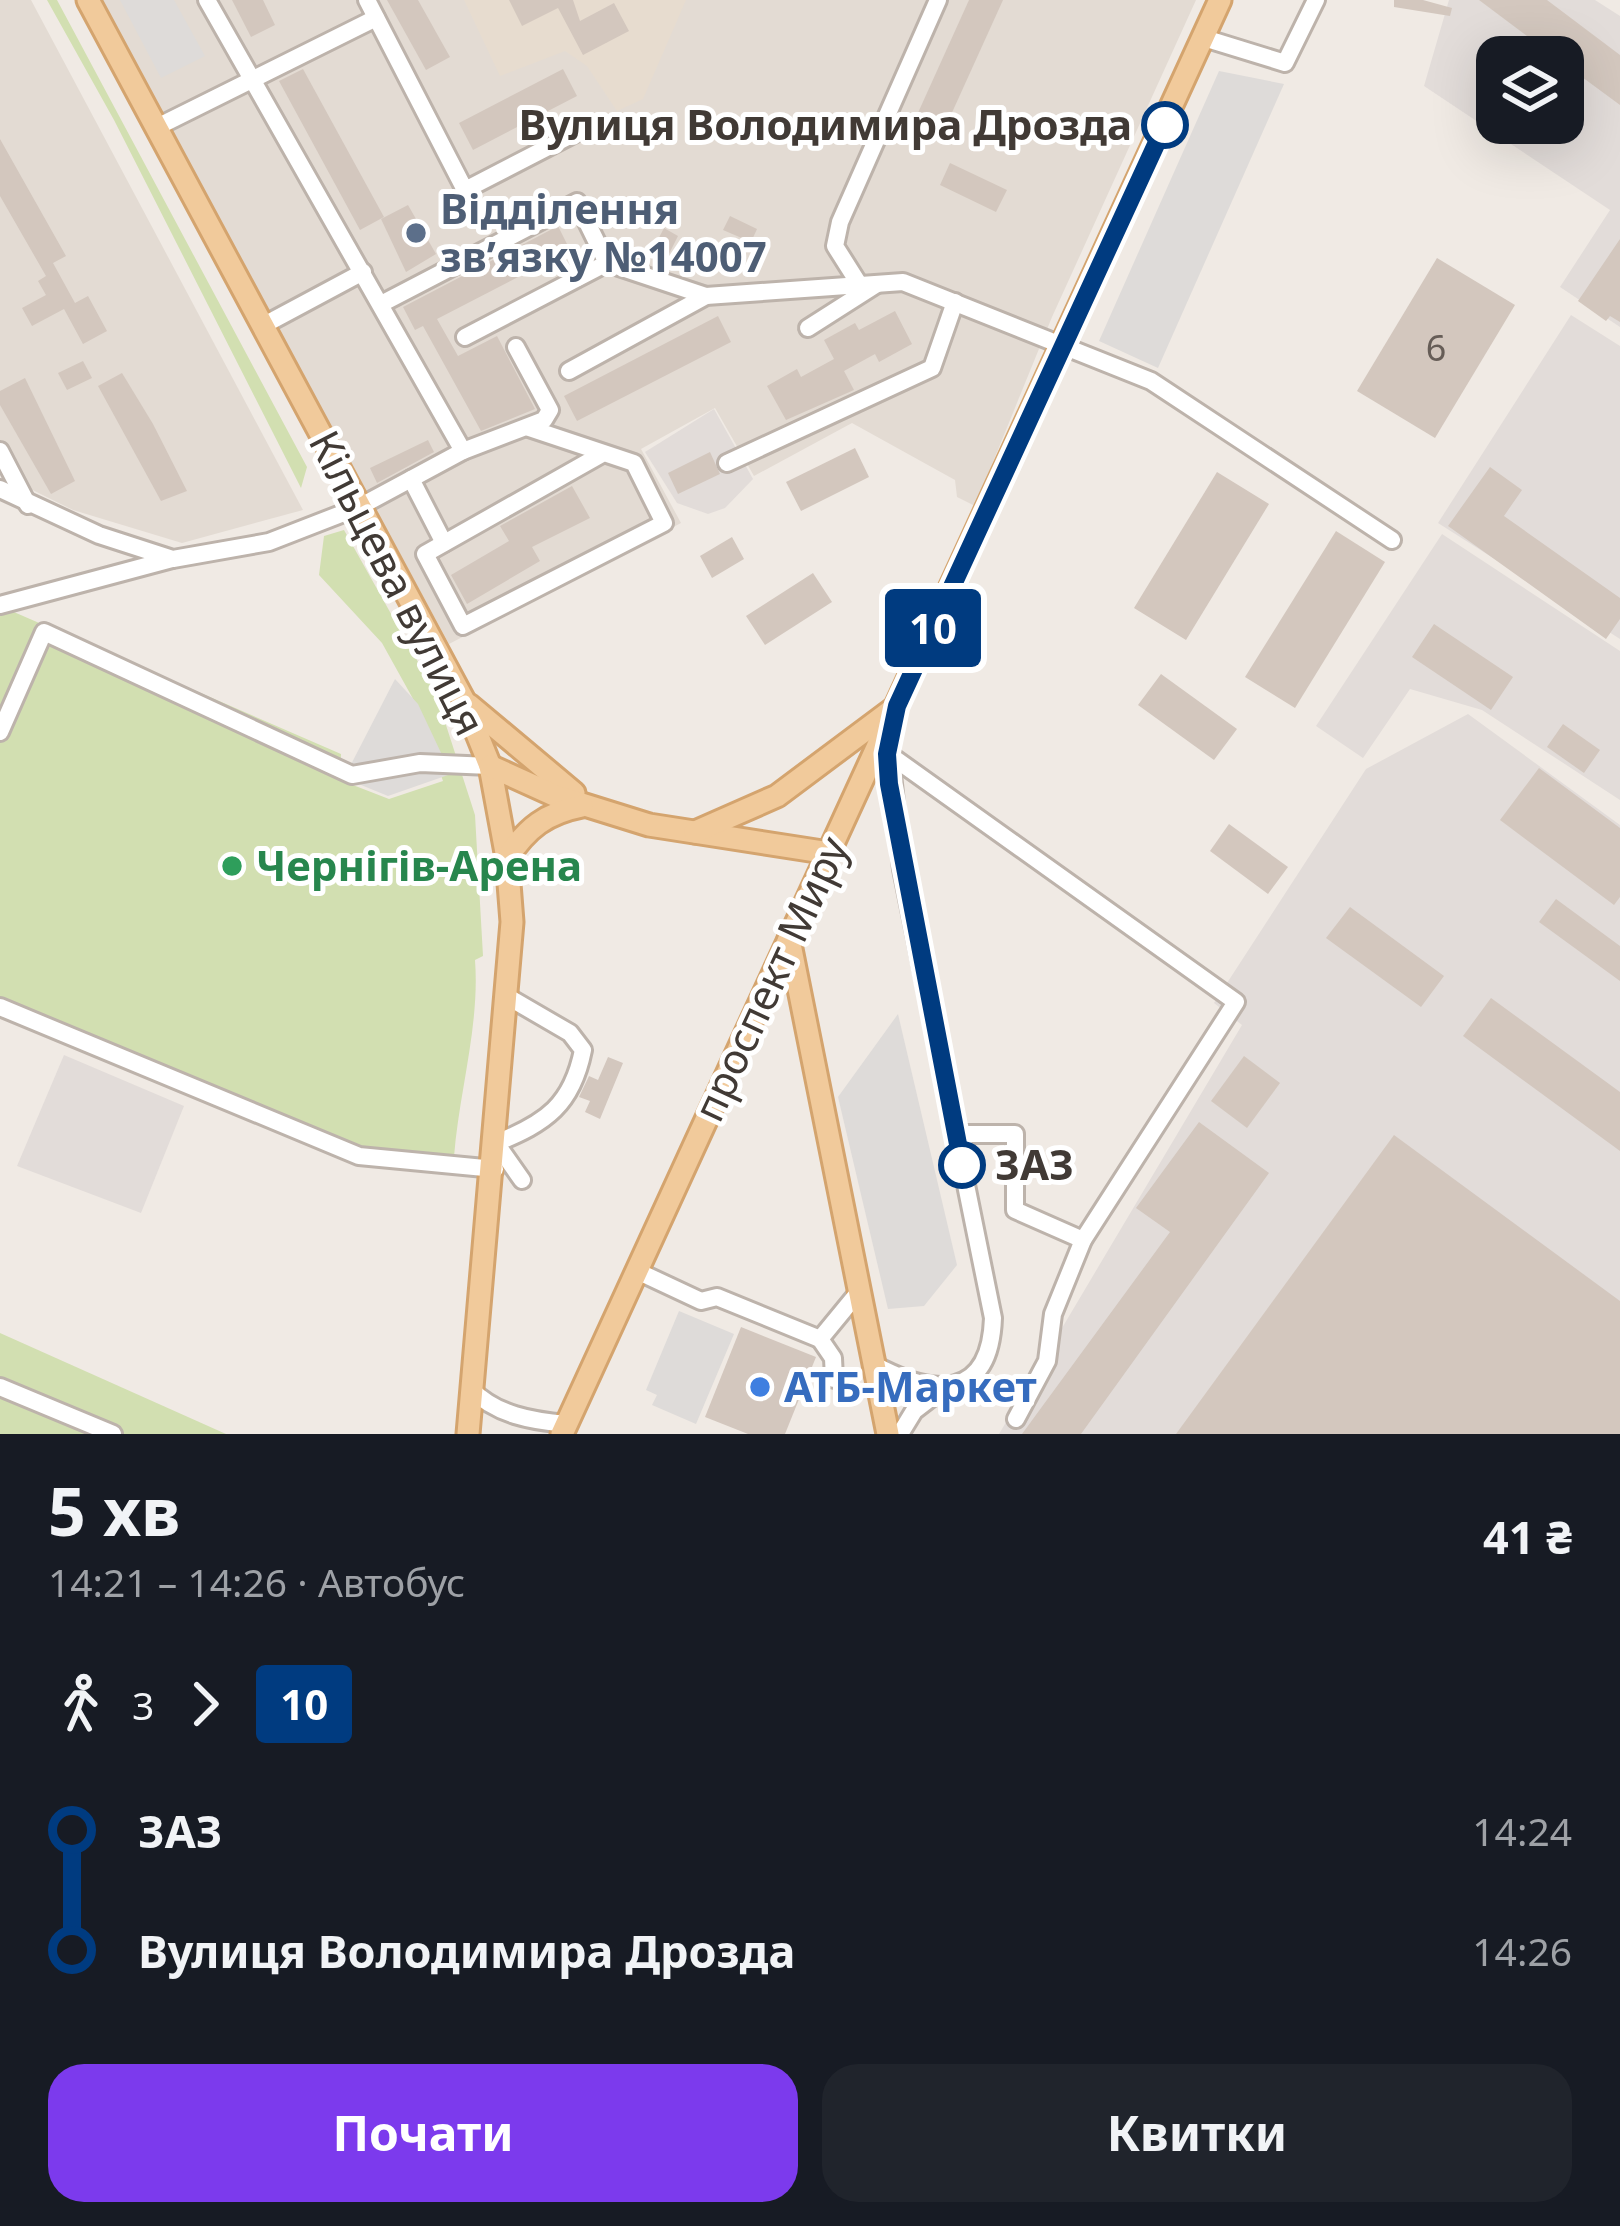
<!DOCTYPE html>
<html lang="uk">
<head>
<meta charset="utf-8">
<style>
  body { margin:0; font-family:"Noto Sans",sans-serif; background:#20242c; color:#f1f3f6; height:100vh; display:flex; flex-direction:column; font-size:45px; white-space:nowrap }
  * { box-sizing:border-box; margin:0 }
  p { font-size:39px; color:#9ea1a6 }
  .icon { flex:none; width:66px; height:66px; fill:none; stroke:currentColor; stroke-width:2; stroke-linecap:round; stroke-linejoin:round }
  .map { position:relative; height:1434px; overflow:hidden }
  .panel { display:flex; flex-direction:column; background:#171b24; flex:1 }
  .panel>* { flex:none }
  .badge { padding:0 24px; border-radius:9px; font-size:42px; line-height:78px }
  .fabs { position:absolute; left:1476px; top:36px; display:grid; gap:24px }
  .fabs a { display:grid; place-items:center; width:108px; height:108px; border-radius:24px; background:#171b24; box-shadow:0 12px 48px #0002; font-size:60px }
  .map>.badge { position:absolute; translate:-50% -50%; box-shadow:0 0 0 6px #fff }
  .legs { display:flex; align-items:center; gap:18px; height:132px; padding:0 48px; font-size:39px }
  .legs p { margin-inline-start:auto }
  .summary { display:flex; align-items:center; justify-content:space-between; height:204px; padding:0 48px }
  h1 { font-size:66px; font-weight:700; line-height:90px }
  .action { display:flex; gap:24px; margin-top:auto; padding:24px 48px }
  .action a { flex:1; height:138px; border-radius:36px; background:#7c3aed; color:#fff; font-size:48px; font-weight:700; line-height:138px; text-align:center }
  .action a+a { background:#20242c; color:#f1f3f6 }
  ul { padding:0 48px; list-style:none }
  li { display:flex; align-items:center; gap:42px; height:120px; font-size:45px }
  li i { display:grid; place-items:center; width:18px; height:100%; margin:0 15px; background:currentColor }
  li i::after { content:''; width:30px; height:30px; margin:-15px; border:9px solid; border-radius:50%; background:#171b24 }
  li p { margin-inline-start:auto }
  li:first-child i { background:linear-gradient(#0000 50%,currentColor 0) }
  li:last-child i { background:linear-gradient(currentColor 50%,#0000 0) }
  .map>svg:first-child { display:block }
  .residential { fill:#e3dbd3 }
  .industrial { fill:#e2dcd9; fill-rule:evenodd }
  .education { fill:#e7dccf }
  .green { fill:#d2dfb1 }
  .parking { fill:#dedbd9 }
  .building { fill:#d3c7be }
  .lines { fill:none; stroke-linecap:round; stroke-linejoin:round }
  .minor-casing { stroke:#bdb3ab; stroke-width:22 }
  .major-casing { stroke:#d4a46e; stroke-width:27 }
  .minor { stroke:#fff; stroke-width:16 }
  .major { stroke:#f1ca9b; stroke-width:21 }
  .line-1-casing { stroke:#fff; stroke-width:27 }
  .line-1 { stroke:#003b80; stroke-width:18 }
  .stop-1-dot { fill:#fff; stroke:#003b80; stroke-width:6 }
  .service-dot { fill:#5c6f8a; stroke:#fff; stroke-width:4.5 }
  .leisure-dot { fill:#2e9e5b; stroke:#fff; stroke-width:4.5 }
  .shop-dot { fill:#3f7fe0; stroke:#fff; stroke-width:4.5 }
  .labels { text-anchor:middle; stroke-width:10; stroke-linejoin:round; paint-order:stroke }
  .number-label { font-size:36px; fill:#665d57 }
  .stop-label { font-size:42px; font-weight:bold; fill:#413a35; stroke:#fff; text-anchor:end }
  .service-label { font-size:42px; font-weight:bold; fill:#4e5e75; stroke:#fff; text-anchor:start }
  .street-label { font-size:42px; fill:#413a35; stroke:#fff }
  .leisure-label { font-size:42px; font-weight:bold; fill:#27864d; stroke:#fff; text-anchor:start }
  .shop-label { font-size:42px; font-weight:bold; fill:#366cbe; stroke:#fff; text-anchor:start }
</style>
</head>
<body>
<div class="map">
<svg width="1620" height="1434" viewBox="0 0 1620 1434">
  <rect width="100%" height="100%" fill="#f0eae4"/>
  <g class="residential">
    <polygon points="0,0 31,0 303,510 182,543 73,510 0,474"/>
    <polygon points="99,0 1196,0 1052,317 975,506 957,497 955,480 852,423 754,476 715,408 641,449 681,523 449,644"/>
  </g>
  <g class="industrial">
    <path d="M1449,0H1595L1620,16V327L1560,287L1610,210L1424,86ZM1497,57H1563V123H1497Z"/>
    <polygon points="1571,315 1620,346 1620,639 1438,523"/>
    <polygon points="714,409 753,479 725,508 708,514 677,503 645,452"/>
    <polygon points="1442,534 1620,651 1620,800 1482,710 1410,689 1363,758 1316,726"/>
    <polygon points="1468,714 1620,825 1620,1434 999,1434 1242,1025 1214,1003 1366,769"/>
    <polygon points="64,1055 184,1106 141,1213 17,1166"/>
  </g>
  <polygon class="education" points="464,0 686,0 643,99 617,111 587,66 565,51 500,76"/>
  <g class="green">
    <polygon points="47,0 57,0 307,467 301,488 114,120"/>
    <path d="M344,530L436,694L475,815L483,956L475,960C480,1025 459,1092 454,1157L361,1151L0,1001V606L341,754L340,780L389,799L443,781L417,706L382,643L319,575L324,536Z"/>
    <polygon points="0,1333 226,1434 0,1434"/>
  </g>
  <g class="parking">
    <polygon points="120,0 174,0 205,56 161,78"/>
    <polygon points="1219,71 1284,84 1158,368 1099,341"/>
    <polygon points="395,679 418,704 451,774 388,796 344,778"/>
    <polygon points="898,1014 957,1265 924,1306 888,1309 838,1097"/>
    <polygon points="679,1311 734,1334 696,1424 652,1405 657,1395 646,1390"/>
  </g>
  <g class="building">
    <polygon points="232,0 263,0 275,25 251,37"/>
    <polygon points="387,0 418,0 450,57 426,70"/>
    <polygon points="509,0 573,0 580,21 614,3 629,31 583,55 558,8 522,26"/>
    <polygon points="969,0 1003,0 945,128 917,115"/>
    <polygon points="1394,0 1423,0 1452,8 1450,16 1394,7"/>
    <polygon points="1479,0 1547,0 1620,55 1620,105 1563,63 1563,57 1555,57"/>
    <polygon points="303,69 384,217 360,230 279,81"/>
    <polygon points="563,69 577,96 473,150 459,123"/>
    <polygon points="0,139 66,256 53,263 75,303 88,296 107,331 83,344 64,309 32,326 22,308 46,295 38,281 46,276 0,196"/>
    <polygon points="950,163 1007,190 996,212 940,185"/>
    <polygon points="408,205 436,254 406,272 381,219"/>
    <polygon points="730,216 757,229 751,242 723,230"/>
    <polygon points="558,226 570,250 437,319 458,356 497,336 535,409 481,431 423,326 415,330 403,307"/>
    <polygon points="664,228 678,236 665,262 650,255"/>
    <polygon points="1620,239 1620,322 1610,316 1606,321 1578,301"/>
    <polygon points="1437,258 1515,305 1435,438 1357,391"/>
    <polygon points="895,311 912,344 879,362 875,354 844,371 854,390 786,420 767,386 797,369 801,377 834,359 824,340 855,323 859,330"/>
    <polygon points="718,316 731,342 577,421 564,396"/>
    <polygon points="83,361 92,378 67,390 58,373"/>
    <polygon points="122,373 153,424 187,491 161,501 98,386"/>
    <polygon points="25,378 75,481 51,494 0,405 0,391"/>
    <polygon points="428,440 434,452 377,483 370,468"/>
    <polygon points="855,448 869,477 801,511 786,482"/>
    <polygon points="710,452 720,474 678,494 668,473"/>
    <polygon points="1490,467 1522,490 1504,516 1620,598 1620,619 1606,639 1448,526"/>
    <polygon points="1217,472 1269,504 1186,640 1134,608"/>
    <polygon points="572,486 590,518 532,547 540,561 467,604 451,575 509,541 500,526"/>
    <polygon points="1336,531 1385,562 1295,708 1245,677"/>
    <polygon points="732,537 744,559 712,578 700,556"/>
    <polygon points="813,573 832,602 765,645 746,616"/>
    <polygon points="1434,624 1513,677 1491,710 1412,657"/>
    <polygon points="1161,674 1237,729 1214,760 1138,705"/>
    <polygon points="1563,724 1600,750 1584,773 1547,747"/>
    <polygon points="1539,768 1620,828 1620,897 1614,905 1500,820"/>
    <polygon points="1229,824 1288,867 1268,894 1210,851"/>
    <polygon points="1556,899 1620,946 1620,981 1539,922"/>
    <polygon points="1350,907 1444,976 1421,1007 1326,938"/>
    <polygon points="1491,998 1620,1092 1620,1151 1463,1036"/>
    <polygon points="1244,1056 1280,1083 1247,1128 1211,1101"/>
    <polygon points="608,1057 623,1063 600,1119 585,1112 590,1101 579,1097 589,1076 598,1080"/>
    <polygon points="1199,1122 1269,1173 1081,1434 1022,1434 1170,1232 1136,1208"/>
    <polygon points="1394,1135 1620,1301 1620,1434 1176,1434"/>
    <polygon points="741,1327 816,1357 785,1434 748,1434 705,1417"/>
  </g>
  <g class="lines">
    <g class="minor-casing">
      <g id="minor">
        <polyline points="207,0 463,451"/>
        <polyline points="367,0 465,190 591,125"/>
        <polyline points="1204,38 1285,63 1316,0"/>
        <polyline points="155,128 376,18"/>
        <polyline points="859,284 835,246 840,222 938,0"/>
        <polyline points="381,304 577,202 607,263"/>
        <polyline points="264,325 363,272"/>
        <polyline points="808,328 877,284"/>
        <polyline points="465,337 607,263 706,296"/>
        <polyline points="569,371 706,296 903,282 1151,381 1392,540"/>
        <polyline points="529,428 634,463 664,523 463,626 425,554 602,454"/>
        <polyline points="0,451 28,505"/>
        <polyline points="727,463 932,368 955,302"/>
        <polyline points="411,479 444,543"/>
        <polyline points="0,489 99,535 173,559 269,542 359,507 463,451 544,420 550,410 516,347"/>
        <polyline points="0,605 172,559"/>
        <polyline points="0,732 44,632 352,775 420,763 490,766"/>
        <polyline points="887,753 1236,1002 1083,1240 1053,1314 1047,1361 1016,1419"/>
        <path d="M508,997L570,1033L583,1050C572,1105 546,1123 496,1143L522,1180"/>
        <polyline points="0,1007 359,1156 495,1169"/>
        <polyline points="956,1134 1015,1134 1015,1210 1083,1240"/>
        <polyline points="637,1271 701,1301 717,1297 820,1339 857,1294"/>
        <polyline points="820,1339 833,1358 834,1379"/>
        <path d="M873,1364C932,1396 990,1402 993,1318L902,869L889,746"/>
        <polyline points="0,1387 113,1434"/>
        <path d="M471,1389C496,1415 532,1421 567,1424"/>
        <polyline points="900,1434 914,1411 944,1388"/>
      </g>
    </g>
    <g class="major-casing">
      <g id="major">
        <polyline points="88,0 463,699 490,766 507,858 512,922 468,1434"/>
        <polyline points="469,705 574,793"/>
        <polyline points="490,766 556,796 649,825 829,853"/>
        <polyline points="695,832 777,796 892,710"/>
        <path d="M507,858C527,828 546,813 582,806"/>
        <polyline points="789,939 888,1434"/>
        <polyline points="562,1434 1220,0"/>
      </g>
    </g>
    <use href="#minor" class="minor"/>
    <use href="#major" class="major"/>
  </g>
  <g class="lines">
    <g class="line-1-casing">
      <polyline id="line-1" points="962,1165 889,784 887,754 897,706 1165,125"/>
    </g>
    <use href="#line-1" class="line-1"/>
  </g>
  <g class="stop-1-dot">
    <circle cx="1165" cy="125" r="21"/>
    <circle cx="962" cy="1165" r="21"/>
  </g>
  <circle class="service-dot" cx="416" cy="233" r="12"/>
  <circle class="leisure-dot" cx="232" cy="866" r="12"/>
  <circle class="shop-dot" cx="760" cy="1387" r="12"/>
  <g class="labels">
    <g class="number-label">
      <text x="1436" y="361">6</text>
    </g>
    <g class="stop-label">
      <text x="1132" y="140">Вулиця Володимира Дрозда</text>
      <text x="995" y="1180" text-anchor="start">ЗАЗ</text>
    </g>
    <g class="service-label">
      <text x="440" y="224">Відділення<tspan x="440" dy="48">зв’язку №14007</tspan></text>
    </g>
    <g class="street-label">
      <text transform="translate(397 583) rotate(63)" y="15">Кільцева вулиця</text>
      <text transform="translate(771 979) rotate(-65)" y="15">проспект Миру</text>
    </g>
    <g class="leisure-label">
      <text x="256" y="881">Чернігів-Арена</text>
    </g>
    <g class="shop-label">
      <text x="784" y="1402">АТБ-Маркет</text>
    </g>
  </g>
</svg>
<div class="fabs">
<a><svg class="icon" aria-label="layers" viewBox="0 0 24 24"><path d="M12 4l9 5-9 5-9-5zM3 14l9 5 9-5"/></svg></a>
</div>
<b class="badge" style="left:933px;top:628px;background:#003b80;color:#fff">10</b>
</div>
<section class="panel">
<div class="summary"><div><h1>5 хв</h1><p>14:21 – 14:26 · Автобус</p></div><b>41 ₴</b></div>
<div class="legs"><svg class="icon" aria-label="walk" viewBox="0 0 24 24"><circle cx="13" cy="4" r="2"/><path d="M13 8l-2 6 4 7M11 14l-3 7M7 12l3-4h3l4 4"/></svg>3<svg class="icon" aria-label="forward" viewBox="0 0 24 24"><path d="M9 5l7 7-7 7"/></svg><b class="badge" style="background:#003b80;color:#fff">10</b></div>
<ul>
<li><i style="color:#003b80"></i><b>ЗАЗ</b><p>14:24</p></li>
<li><i style="color:#003b80"></i><b>Вулиця Володимира Дрозда</b><p>14:26</p></li>
</ul>
<div class="action"><a>Почати</a><a>Квитки</a></div>
</section>
</body>
</html>
